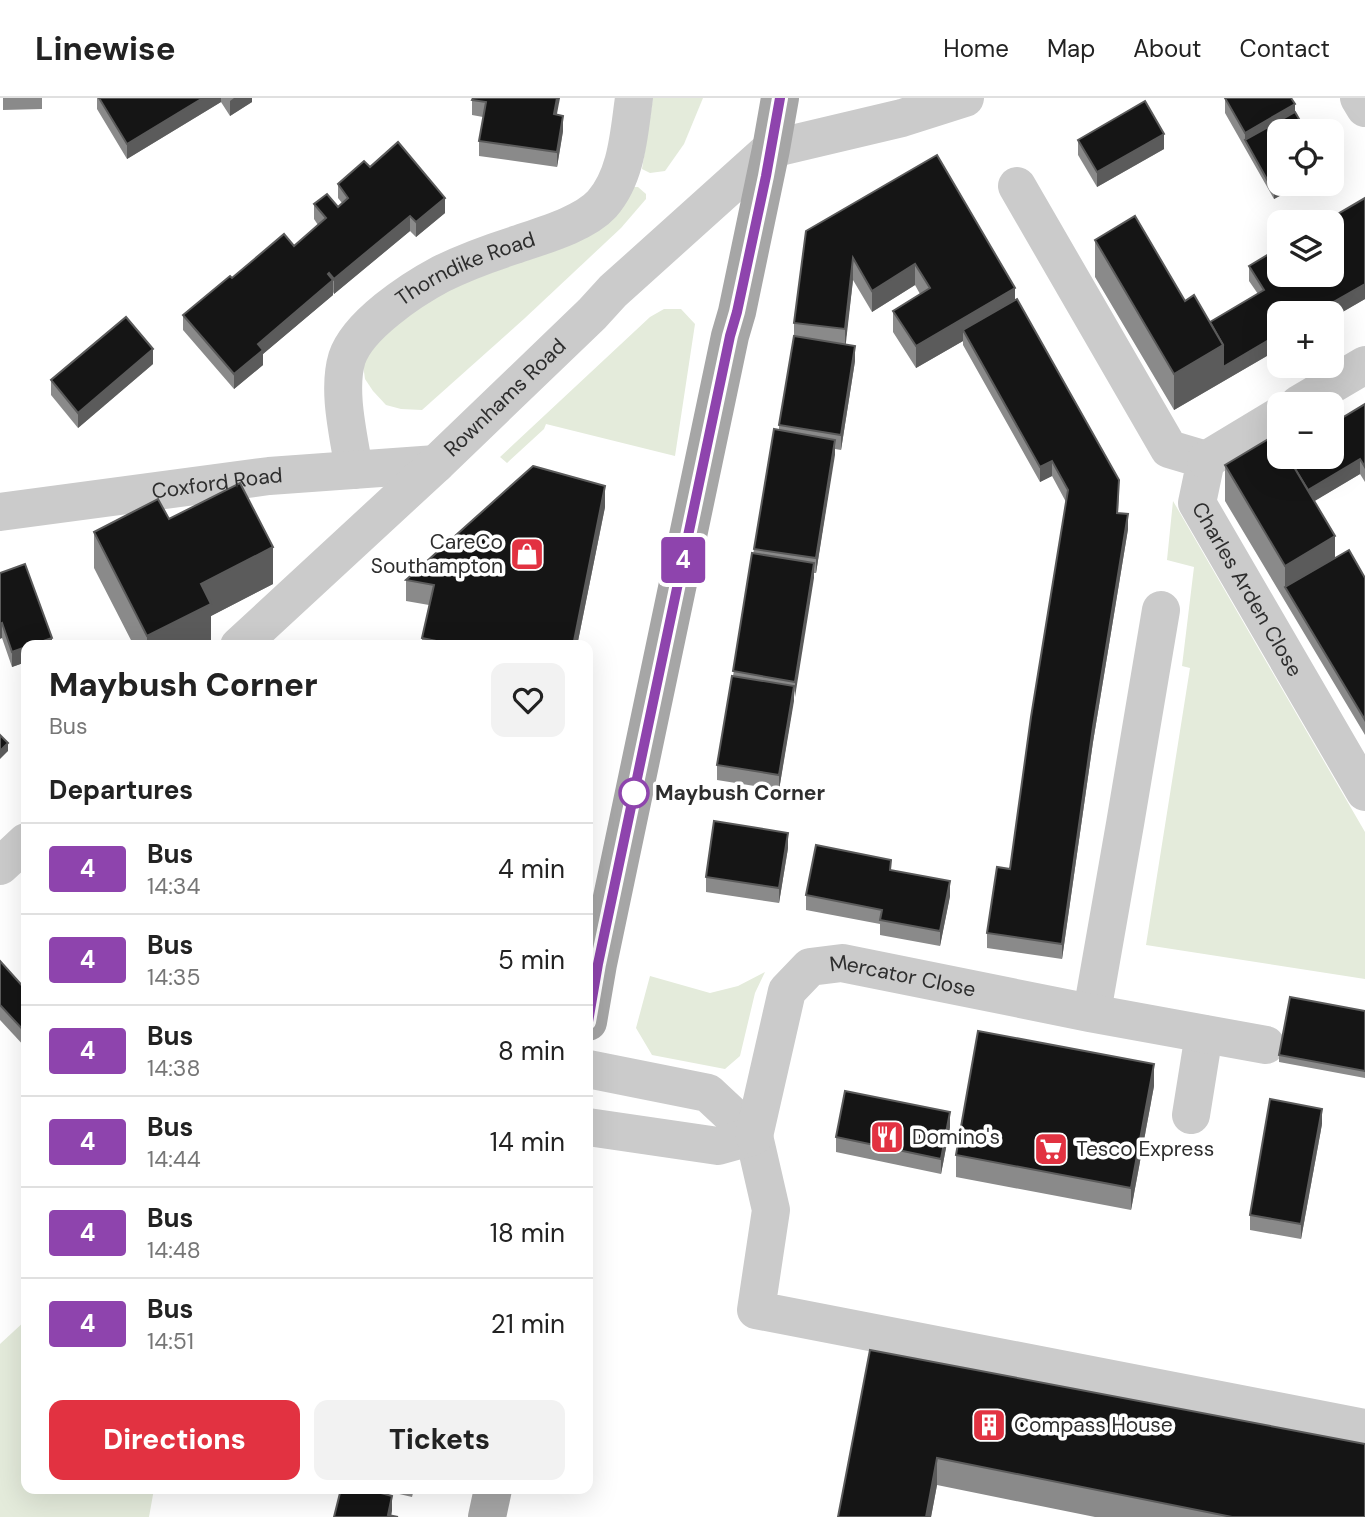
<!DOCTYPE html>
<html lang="en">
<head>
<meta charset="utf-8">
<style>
  body { margin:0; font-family:"DM Sans",sans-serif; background:#f2f2f2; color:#222; height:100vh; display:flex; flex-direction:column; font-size:26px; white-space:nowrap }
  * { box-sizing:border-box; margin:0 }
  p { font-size:23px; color:#767676 }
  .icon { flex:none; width:38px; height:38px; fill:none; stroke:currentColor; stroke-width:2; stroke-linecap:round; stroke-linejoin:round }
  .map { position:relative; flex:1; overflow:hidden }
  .panel { position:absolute; left:21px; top:542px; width:572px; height:854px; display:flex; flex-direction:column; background:#fff; border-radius:14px; box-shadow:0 7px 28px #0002 }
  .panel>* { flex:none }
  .badge { padding:0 14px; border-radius:5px; font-size:24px; line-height:46px }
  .tools { position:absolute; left:1267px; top:21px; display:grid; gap:14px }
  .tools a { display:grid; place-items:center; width:77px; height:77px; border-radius:14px; background:#fff; box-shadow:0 7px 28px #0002; font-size:35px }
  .map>.badge { position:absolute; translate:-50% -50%; box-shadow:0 0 0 4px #fff }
  h2 { padding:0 28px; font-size:26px; line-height:63px }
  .round { display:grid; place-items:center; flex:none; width:74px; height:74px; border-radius:14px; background:#f2f2f2 }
  .overview { display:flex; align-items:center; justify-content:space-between; height:119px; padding:0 28px }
  h1 { font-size:33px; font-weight:800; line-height:52px }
  .action { display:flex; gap:14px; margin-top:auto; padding:14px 28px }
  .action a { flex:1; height:80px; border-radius:14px; background:#e23241; color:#fff; font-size:28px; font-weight:800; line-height:80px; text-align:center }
  .action a+a { background:#f2f2f2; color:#222 }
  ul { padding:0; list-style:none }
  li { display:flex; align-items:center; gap:21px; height:91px; padding:0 28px; border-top:2px solid #e0e0e0 }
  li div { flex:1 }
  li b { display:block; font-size:26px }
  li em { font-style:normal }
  li .badge { min-width:77px; font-weight:700; text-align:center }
  header { display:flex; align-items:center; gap:42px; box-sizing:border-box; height:98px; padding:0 35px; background:#fff; border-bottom:2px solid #e0e0e0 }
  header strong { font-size:33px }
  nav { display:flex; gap:38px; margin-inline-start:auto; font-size:24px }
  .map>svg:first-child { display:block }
  .green { fill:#e4ebdb }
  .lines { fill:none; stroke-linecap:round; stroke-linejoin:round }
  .minor { stroke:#cbcbcb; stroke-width:38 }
  .major { stroke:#a6a6a6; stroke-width:38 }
  .wall { fill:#8a8a8a }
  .shaded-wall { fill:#5b5b5b }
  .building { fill:#151515; stroke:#5b5b5b; stroke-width:2 }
  .line-casing { stroke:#fff; stroke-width:16 }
  .line { stroke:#8e44ad; stroke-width:10 }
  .stop-dot { fill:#fff; stroke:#8e44ad; stroke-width:3.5 }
  .labels { text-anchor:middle; stroke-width:7; stroke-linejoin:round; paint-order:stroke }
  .street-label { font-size:21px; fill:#2e2e2e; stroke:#fff }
  .poi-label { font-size:21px; fill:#2e2e2e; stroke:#fff; text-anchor:start }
  .stop-label { font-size:21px; font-weight:bold; fill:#2e2e2e; stroke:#fff; text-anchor:start }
</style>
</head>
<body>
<header>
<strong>Linewise</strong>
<nav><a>Home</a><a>Map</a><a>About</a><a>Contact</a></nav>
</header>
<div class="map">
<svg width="1365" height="1419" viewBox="0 0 1365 1419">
  <rect width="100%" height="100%" fill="#fff"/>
  <g class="green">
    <polygon points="653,0 703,0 684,46 665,73 650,75 642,71"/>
    <polygon points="633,89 638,89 646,96 646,101 621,130 525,220 422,312 401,311 386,307 373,293 365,281 363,267 371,247 408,215"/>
    <polygon points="664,211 681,211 695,226 675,358 546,326 544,331 507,365 500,359 650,219"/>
    <polygon points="1173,403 1365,734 1365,881 1146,847 1190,570 1182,568 1194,469 1167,462"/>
    <polygon points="765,874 755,895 740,958 725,971 652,957 636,930 650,878 710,895 738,888"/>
    <polygon points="26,1222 26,1391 154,1391 149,1419 0,1419 0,1246"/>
  </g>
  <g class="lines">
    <g class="minor">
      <polyline points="1359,0 1365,10"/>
      <path id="s1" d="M1017,88L1169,351L1206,362L1197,405L1365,694"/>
      <polyline points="1299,306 1365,267"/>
      <polyline points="1206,362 1279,318"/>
      <path id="s2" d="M354,372C349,339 337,293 347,260C358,227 411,192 441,176C465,164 490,155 515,147C541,138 584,126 602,106C627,78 629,35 634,0"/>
      <path id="s3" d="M0,414L269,378L436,366"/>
      <path id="s4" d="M239,548L436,366L592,216L613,193L771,51L902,20L965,0"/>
      <polyline points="0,768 26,744"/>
      <polyline points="1092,914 1125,726 1161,512"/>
      <polyline points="588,971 708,995 754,1038 771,1112 756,1212 1365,1330"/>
      <polyline points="1191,1017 1204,936"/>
      <polyline points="588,1029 718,1048 754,1038"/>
      <path id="s5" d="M754,1038L787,893L810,869L842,865L1090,915L1266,947"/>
    </g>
    <g class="major">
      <polyline points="588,924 598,866 730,238 737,214 771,51 780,0"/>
      <polyline points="487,1419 493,1391"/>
    </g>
  </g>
  <g class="wall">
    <polygon points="3,0 42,0 42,11 3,12"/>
    <polygon points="97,0 252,0 252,4 230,18 221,4 127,61 97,11"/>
    <polygon points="1225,0 1295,6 1295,14 1279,86 1302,86 1274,101 1225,15"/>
    <polygon points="472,2 557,17 563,33 557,69 479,58 479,43 483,19 472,17"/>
    <polygon points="1078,42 1164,51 1097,89 1078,57"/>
    <polygon points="937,57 1119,397 1118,415 1128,431 1093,644 1062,861 987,850 987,835 1010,771 1066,404 1052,378 1040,384 963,247 963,243 916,270 893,234 893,213 920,196 915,187 872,214 853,182 845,247 855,263 841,352 835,351 816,475 814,475 779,692 717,682 717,667 733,578 754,451 779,332 779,327 794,238 794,225"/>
    <polygon points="370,69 445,115 416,139 410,133 334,196 333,194 333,197 263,256 263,267 234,291 183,232 183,217 232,180 294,148 318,127 314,121 314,106 338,109 342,105 338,100 338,86"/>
    <polygon points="1365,100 1365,201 1174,312 1095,179 1095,142 1185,203 1210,224 1258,196 1249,183 1249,168"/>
    <polygon points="153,266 78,330 51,297 51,282"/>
    <polygon points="1365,306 1365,384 1360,376 1314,403 1335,461 1365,480 1365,637 1225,403 1225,367 1279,359"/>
    <polygon points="605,409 577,548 422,548 422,540 429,507 406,503 406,482"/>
    <polygon points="169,421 273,486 211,518 211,542 200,548 134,548 94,470 94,434"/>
    <polygon points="0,475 52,548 26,548 26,564 12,569 2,540"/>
    <polygon points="788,750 779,805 706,794 706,779"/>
    <polygon points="891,772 950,798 940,848 880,837 880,826 806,812 806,797"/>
    <polygon points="0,863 26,892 26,950 0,922"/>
    <polygon points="1365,913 1365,980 1279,964 1279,957"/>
    <polygon points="1154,988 1131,1112 956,1079 956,1057"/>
    <polygon points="1322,1026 1301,1141 1250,1132 1250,1117"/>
    <polygon points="950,1029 941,1076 836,1054 836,1039"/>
    <polygon points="870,1252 1365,1419 1095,1419 937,1387 931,1419 838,1419"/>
    <polygon points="378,1391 414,1391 412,1399"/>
  </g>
  <g class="shaded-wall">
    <polygon points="203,0 221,0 221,4 127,61 127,46"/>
    <polygon points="234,0 252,0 252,4 230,18 230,3"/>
    <polygon points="557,0 560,0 554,31 554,16"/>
    <polygon points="1295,6 1295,21 1245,42 1245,35"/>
    <polygon points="563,18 563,33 557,69 557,54"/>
    <polygon points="1164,36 1164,51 1097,89 1097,74"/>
    <polygon points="1288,86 1302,86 1274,101 1274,94"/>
    <polygon points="445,100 445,115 416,139 416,124"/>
    <polygon points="410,118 410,133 334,196 334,181"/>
    <polygon points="853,160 853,182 845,253 845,231"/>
    <polygon points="915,166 915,187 872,214 872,193"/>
    <polygon points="329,175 329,185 333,182 333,197 263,256 263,267 234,291 234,276 258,246"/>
    <polygon points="1365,186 1365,201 1332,220 1332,215 1314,215"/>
    <polygon points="1015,190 1015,212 963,232 963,243 916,270 916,248"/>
    <polygon points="1279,236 1279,251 1174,312 1174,276 1223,247"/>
    <polygon points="855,248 855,263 841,352 841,337"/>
    <polygon points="153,251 153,266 78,330 78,315"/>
    <polygon points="835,342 835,357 816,475 816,460"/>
    <polygon points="1360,361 1360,376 1298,413 1298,398"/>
    <polygon points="1052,363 1052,378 1040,384 1040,369"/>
    <polygon points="605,388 605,409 577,548 573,548"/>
    <polygon points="1128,416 1128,431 1093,644 1062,861 1062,846 1093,629"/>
    <polygon points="1335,438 1335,475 1285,489 1285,468"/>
    <polygon points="273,449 273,486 211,518 211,542 200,548 147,548 147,538 201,486"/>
    <polygon points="814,465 814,480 795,599 795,584"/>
    <polygon points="2,525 2,540 0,541 0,526"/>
    <polygon points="52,540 52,548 29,548"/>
    <polygon points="26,549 26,564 12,569 12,554"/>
    <polygon points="794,588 794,603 779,692 779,677"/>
    <polygon points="8,645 8,653 0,661 0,653"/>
    <polygon points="788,735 788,750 779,805 779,790"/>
    <polygon points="950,783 950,798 940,848 940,833"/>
    <polygon points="1154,966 1154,988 1131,1112 1131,1090"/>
    <polygon points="1322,1011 1322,1026 1301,1141 1301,1126"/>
    <polygon points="950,1014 950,1029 941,1076 941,1061"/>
    <polygon points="937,1360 937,1387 931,1419 926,1419"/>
    <polygon points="392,1398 392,1413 391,1419 388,1419"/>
  </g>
  <g class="building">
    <polygon points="99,0 203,0 127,46"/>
    <polygon points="473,0 557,0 554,16 563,18 557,54 479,43 486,4 472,2"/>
    <polygon points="1225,0 1291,0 1295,6 1245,35"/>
    <polygon points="1145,3 1164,36 1097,74 1078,42"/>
    <polygon points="1295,14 1306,33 1279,33 1279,86 1288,86 1274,94 1245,42"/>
    <polygon points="398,44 445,100 416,124 410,118 334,181 329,175 328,176 333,182 258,246 263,252 234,276 183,217 230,178 232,180 284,136 294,148 326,120 314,106 327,96 338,109 348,100 338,86 364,63 370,69"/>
    <polygon points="937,57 1015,190 916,248 893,213 930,190 915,166 872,193 853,160 845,231 794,225 806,133"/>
    <polygon points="1365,100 1365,186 1314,215 1279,215 1279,236 1223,269 1223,247 1210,224 1264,192 1249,168 1279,150 1279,177 1332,177 1332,124 1324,124"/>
    <polygon points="1135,118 1185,203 1194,197 1223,247 1174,276 1095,142"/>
    <polygon points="1017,201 1119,382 1117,415 1128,416 1093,629 1062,846 987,835 997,769 1010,771 1031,619 1068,392 1052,363 1040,369 963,232"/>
    <polygon points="126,219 153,251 78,315 51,282"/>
    <polygon points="794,238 855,248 841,337 779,327"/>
    <polygon points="1365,306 1365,369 1360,361 1308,392 1288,359 1332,359 1332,326"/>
    <polygon points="774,331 835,342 816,460 754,451"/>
    <polygon points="1275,337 1279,344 1279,359 1288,359 1335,438 1285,468 1225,367"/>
    <polygon points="533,368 605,388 573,548 445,548 446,545 422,540 434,487 406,482"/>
    <polygon points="240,385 273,449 201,486 211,506 147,538 94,434 158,401 169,421"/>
    <polygon points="1349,452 1365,480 1365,622 1285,489"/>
    <polygon points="752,455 814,465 795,584 733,573"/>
    <polygon points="25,466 52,540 29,548 26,548 26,549 12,554 2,525 0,526 0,475"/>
    <polygon points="732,578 794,588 779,677 717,667"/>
    <polygon points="0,637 8,645 0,653"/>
    <polygon points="714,723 788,735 779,790 706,779"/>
    <polygon points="816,747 891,762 890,772 950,783 940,833 880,822 882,812 806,797"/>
    <polygon points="0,863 26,892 26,935 0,907"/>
    <polygon points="1290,899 1365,913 1365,973 1279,957"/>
    <polygon points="978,933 1154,966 1131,1090 956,1057"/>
    <polygon points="845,993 950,1014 941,1061 836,1039"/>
    <polygon points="1270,1001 1322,1011 1301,1126 1250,1117"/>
    <polygon points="870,1252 1365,1346 1365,1419 1232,1419 937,1360 926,1419 838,1419"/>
    <polygon points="341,1391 366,1391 392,1398 388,1417 398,1419 334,1419"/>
  </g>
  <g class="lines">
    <g class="line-casing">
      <polyline id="line" points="588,924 598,866 730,238 737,214 766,78 780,0"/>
    </g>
    <use href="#line" class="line"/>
  </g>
  <defs>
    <g id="shop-square" transform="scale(1.75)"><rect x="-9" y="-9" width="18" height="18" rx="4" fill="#e23241" stroke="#fff"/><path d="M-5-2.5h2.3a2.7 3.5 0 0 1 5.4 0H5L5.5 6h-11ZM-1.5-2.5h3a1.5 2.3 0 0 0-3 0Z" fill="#fff"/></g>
    <g id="restaurant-square" transform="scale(1.75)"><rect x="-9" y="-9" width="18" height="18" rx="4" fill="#e23241" stroke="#fff"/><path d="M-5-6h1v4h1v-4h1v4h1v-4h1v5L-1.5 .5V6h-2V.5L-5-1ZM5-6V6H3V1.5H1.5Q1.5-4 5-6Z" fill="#fff"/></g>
    <g id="supermarket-square" transform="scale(1.75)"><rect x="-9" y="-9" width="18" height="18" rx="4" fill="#e23241" stroke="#fff"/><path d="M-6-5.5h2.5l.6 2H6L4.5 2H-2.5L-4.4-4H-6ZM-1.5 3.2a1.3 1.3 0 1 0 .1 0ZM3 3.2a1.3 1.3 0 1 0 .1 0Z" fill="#fff"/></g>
    <g id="building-square" transform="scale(1.75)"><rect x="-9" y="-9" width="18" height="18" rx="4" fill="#e23241" stroke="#fff"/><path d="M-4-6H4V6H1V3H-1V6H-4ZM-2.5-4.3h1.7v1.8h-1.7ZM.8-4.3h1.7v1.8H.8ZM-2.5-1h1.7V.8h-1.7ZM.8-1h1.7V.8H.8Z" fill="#fff"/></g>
  </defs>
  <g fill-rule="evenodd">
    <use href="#shop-square" x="527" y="456"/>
    <use href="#restaurant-square" x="887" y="1039"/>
    <use href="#supermarket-square" x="1051" y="1051"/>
    <use href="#building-square" x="989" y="1327"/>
  </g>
  <circle class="stop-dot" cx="634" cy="695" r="14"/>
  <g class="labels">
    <g class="street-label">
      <text dy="7" stroke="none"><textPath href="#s2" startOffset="266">Thorndike Road</textPath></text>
      <text dy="7" stroke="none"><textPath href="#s4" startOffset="364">Rownhams Road</textPath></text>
      <text dy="7" stroke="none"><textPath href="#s3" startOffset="219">Coxford Road</textPath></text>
      <text dy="7" stroke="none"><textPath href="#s1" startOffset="486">Charles Arden Close</textPath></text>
      <text dy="7" stroke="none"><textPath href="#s5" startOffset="276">Mercator Close</textPath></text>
    </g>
    <g class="poi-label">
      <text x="503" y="451" text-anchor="end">CareCo<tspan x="503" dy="24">Southampton</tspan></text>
      <text x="912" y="1046">Domino's</text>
      <text x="1076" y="1058">Tesco Express</text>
      <text x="1014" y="1334">Compass House</text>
    </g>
    <g class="stop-label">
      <text x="655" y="702">Maybush Corner</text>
    </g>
  </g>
</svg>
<div class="tools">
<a><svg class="icon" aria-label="locate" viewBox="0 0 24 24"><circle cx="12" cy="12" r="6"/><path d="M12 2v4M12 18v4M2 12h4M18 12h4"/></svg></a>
<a><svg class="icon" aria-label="layers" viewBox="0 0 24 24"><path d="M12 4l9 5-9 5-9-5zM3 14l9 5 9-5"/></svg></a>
<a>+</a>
<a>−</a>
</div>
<b class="badge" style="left:683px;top:462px;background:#8e44ad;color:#fff">4</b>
<section class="panel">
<div class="overview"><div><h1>Maybush Corner</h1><p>Bus</p></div><a class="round"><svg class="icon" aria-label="heart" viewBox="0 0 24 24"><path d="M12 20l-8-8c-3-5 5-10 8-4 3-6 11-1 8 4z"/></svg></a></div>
<h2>Departures</h2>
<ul>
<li><span class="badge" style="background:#8e44ad;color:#fff">4</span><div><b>Bus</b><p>14:34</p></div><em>4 min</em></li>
<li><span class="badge" style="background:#8e44ad;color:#fff">4</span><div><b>Bus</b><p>14:35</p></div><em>5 min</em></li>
<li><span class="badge" style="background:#8e44ad;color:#fff">4</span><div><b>Bus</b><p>14:38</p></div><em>8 min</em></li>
<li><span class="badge" style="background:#8e44ad;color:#fff">4</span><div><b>Bus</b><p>14:44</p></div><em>14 min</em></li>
<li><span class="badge" style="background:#8e44ad;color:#fff">4</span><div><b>Bus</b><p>14:48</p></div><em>18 min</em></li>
<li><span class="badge" style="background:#8e44ad;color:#fff">4</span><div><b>Bus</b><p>14:51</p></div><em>21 min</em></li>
</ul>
<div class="action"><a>Directions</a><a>Tickets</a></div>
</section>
</div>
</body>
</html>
